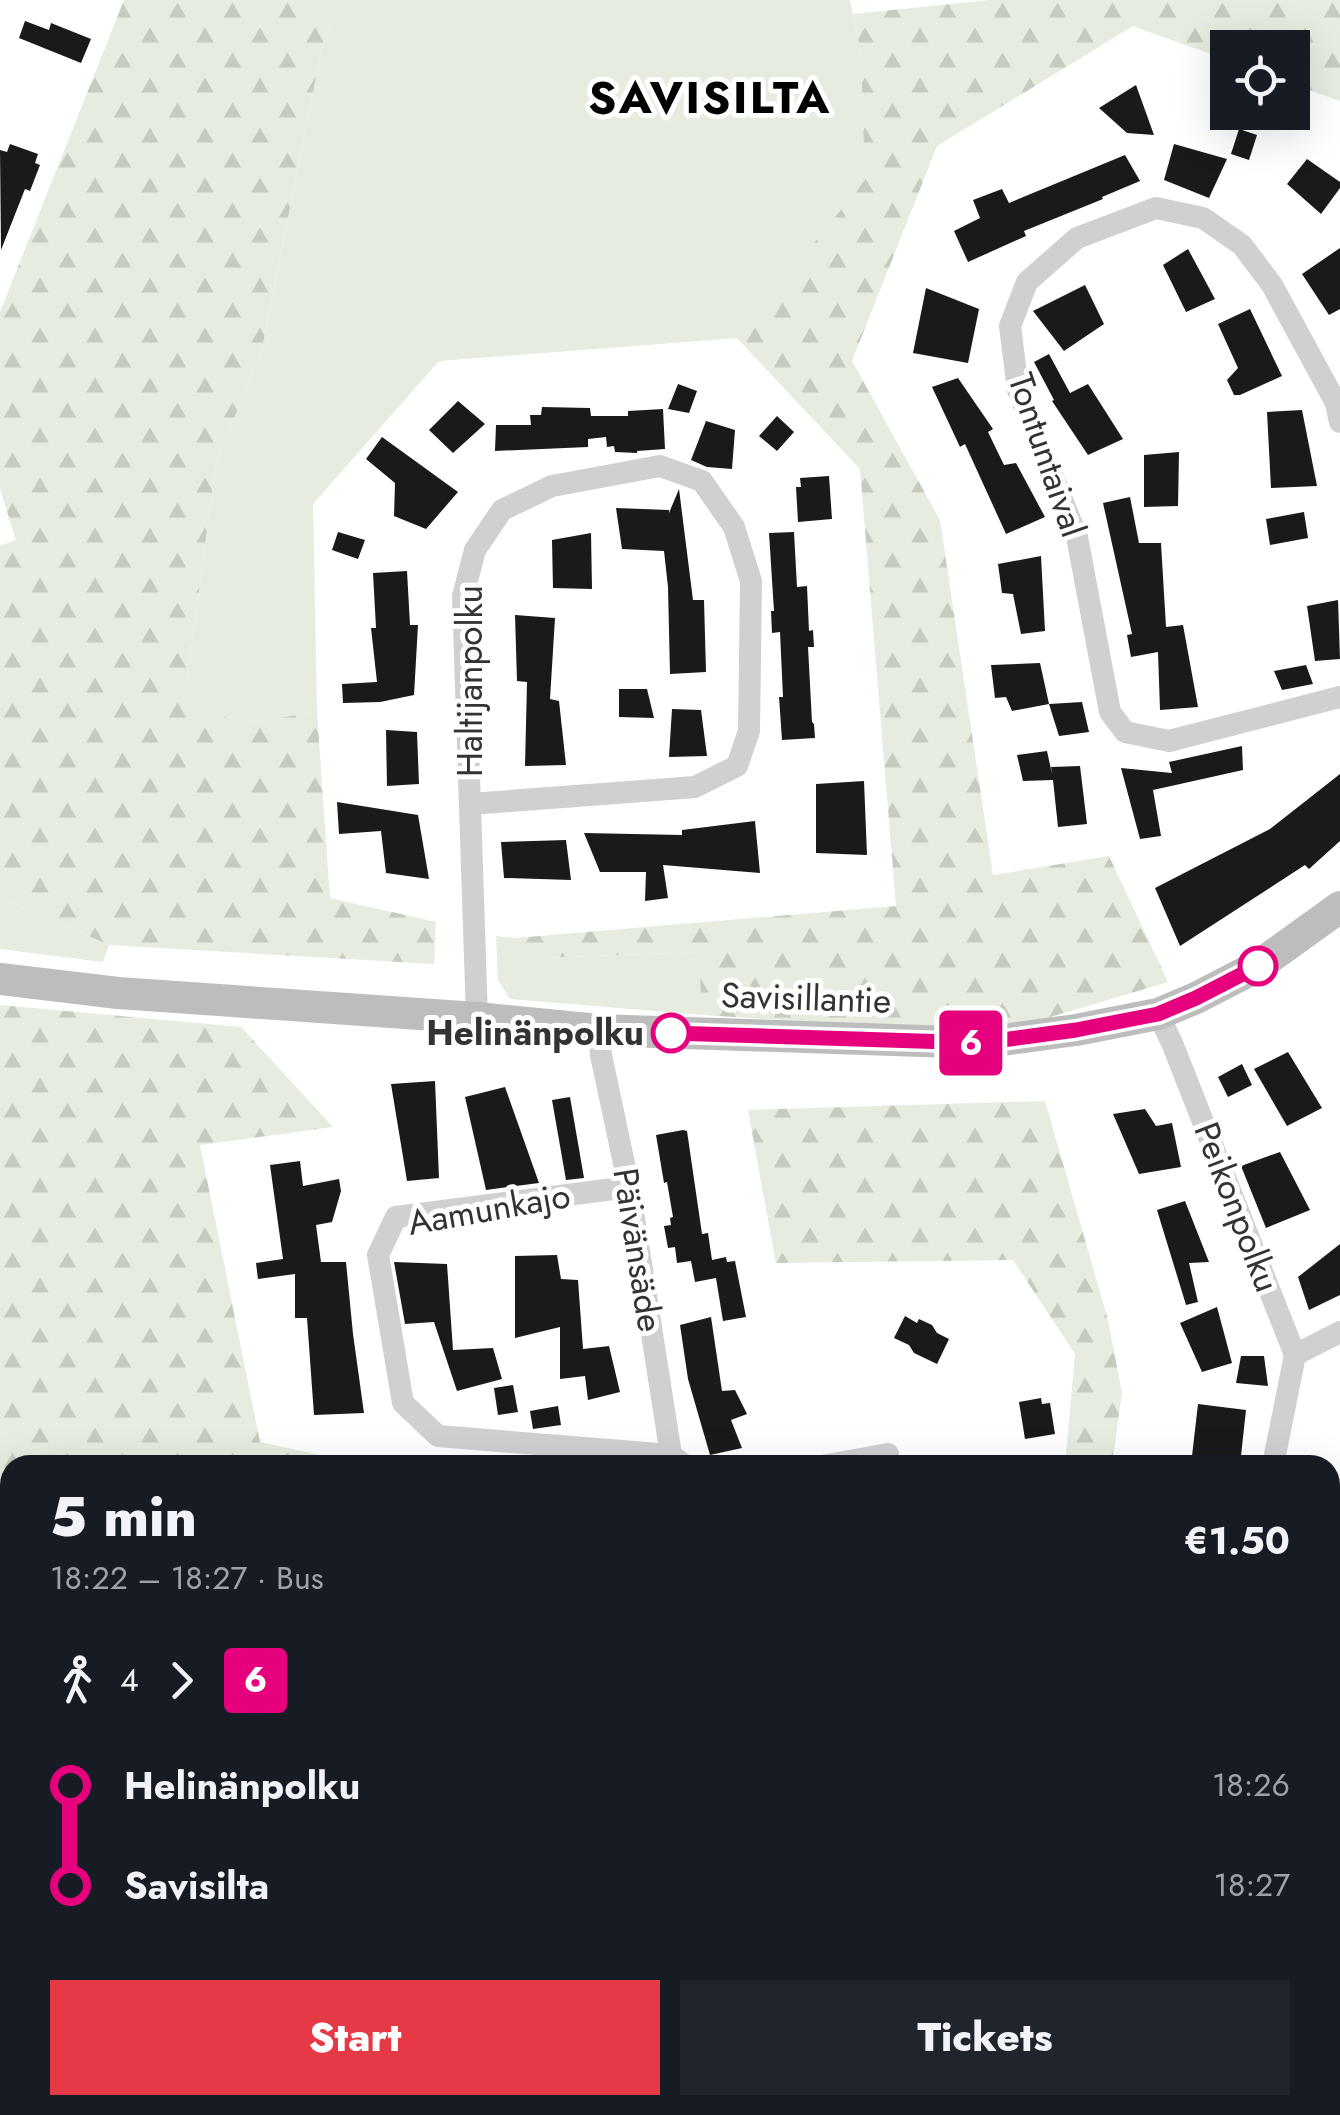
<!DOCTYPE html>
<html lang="en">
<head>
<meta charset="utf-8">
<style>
  body { margin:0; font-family:Jost,sans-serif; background:#20242c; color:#f1f3f6; height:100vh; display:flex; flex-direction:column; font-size:38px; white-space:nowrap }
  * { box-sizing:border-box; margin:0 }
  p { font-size:32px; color:#9ea1a6 }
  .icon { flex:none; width:55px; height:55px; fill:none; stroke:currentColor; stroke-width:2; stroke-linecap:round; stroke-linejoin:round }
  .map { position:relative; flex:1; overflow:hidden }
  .side { position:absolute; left:0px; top:1455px; width:1340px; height:660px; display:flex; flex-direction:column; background:#171b24; border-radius:30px 30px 0 0; box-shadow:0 10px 40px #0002 }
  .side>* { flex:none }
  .badge { padding:0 20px; border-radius:8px; font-size:35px; line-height:65px }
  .fabs { position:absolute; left:1210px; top:30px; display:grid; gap:20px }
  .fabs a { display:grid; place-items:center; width:100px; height:100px; border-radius:0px; background:#171b24; box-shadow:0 10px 40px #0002; font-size:50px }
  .map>.badge { position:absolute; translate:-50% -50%; box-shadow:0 0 0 5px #fff }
  .legs { display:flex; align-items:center; gap:15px; height:110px; padding:0 50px; font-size:32px }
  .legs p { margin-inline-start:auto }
  .overview { display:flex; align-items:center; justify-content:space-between; height:170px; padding:0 50px }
  h1 { font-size:55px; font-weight:800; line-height:75px }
  .cta { display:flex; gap:20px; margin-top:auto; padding:20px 50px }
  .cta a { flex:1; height:115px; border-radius:0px; background:#e63946; color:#fff; font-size:40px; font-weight:800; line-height:115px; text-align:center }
  .cta a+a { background:#20242c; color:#f1f3f6 }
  ul { padding:0 50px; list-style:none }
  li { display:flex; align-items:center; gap:35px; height:100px; font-size:38px }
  li i { display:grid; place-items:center; width:15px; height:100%; margin:0 12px; background:currentColor }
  li i::after { content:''; width:25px; height:25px; margin:-12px; border:8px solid; border-radius:50%; background:#171b24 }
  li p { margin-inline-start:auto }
  li:first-child i { background:linear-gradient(#0000 50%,currentColor 0) }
  li:last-child i { background:linear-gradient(currentColor 50%,#0000 0) }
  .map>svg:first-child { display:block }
  .green { fill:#e6ecdf }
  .forest { fill:url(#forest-firs) }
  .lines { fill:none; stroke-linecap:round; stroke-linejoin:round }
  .river { stroke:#cfe2ee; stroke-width:38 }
  .building { fill:#1a1a1a }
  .street { stroke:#d0d0d0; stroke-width:22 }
  .secondary { stroke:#bdbdbd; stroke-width:32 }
  .line-1-casing { stroke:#fff; stroke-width:22 }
  .line-1 { stroke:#e6007e; stroke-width:15 }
  .stop-1-dot { fill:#fff; stroke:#e6007e; stroke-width:5 }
  .labels { text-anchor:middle; stroke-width:10; stroke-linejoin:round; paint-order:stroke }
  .street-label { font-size:35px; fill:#333; stroke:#fff }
  .stop-label { font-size:35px; font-weight:bold; fill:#333; stroke:#fff; text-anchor:end }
  .district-label { font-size:45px; font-weight:bold; letter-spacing:2.5px; fill:#000; stroke:#fff }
</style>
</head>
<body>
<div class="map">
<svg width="1340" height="2115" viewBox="0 0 1340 2115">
  <defs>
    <pattern id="forest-firs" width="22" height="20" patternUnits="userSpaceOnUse" patternTransform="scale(2.5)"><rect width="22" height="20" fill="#e6ecdf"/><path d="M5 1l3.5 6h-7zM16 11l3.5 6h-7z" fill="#c6cbc0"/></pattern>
  </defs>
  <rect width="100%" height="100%" fill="#fff"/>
  <g class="green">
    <polygon points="337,0 850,0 861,54 866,180 737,338 439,361 313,504 317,712 235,724 186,688 216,463 262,349 321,52"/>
    <polygon points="0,897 109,945 103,962 0,949"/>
    <polygon points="496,936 516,938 543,958 700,952 702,1015 510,999 498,980"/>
  </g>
  <g class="forest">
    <polygon points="124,0 337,0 321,52 262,349 216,463 186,688 235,724 317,712 330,898 436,922 434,964 109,945 0,897 0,546 16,540 0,489 0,312"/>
    <polygon points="990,0 1340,0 1340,101 1293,84 1292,48 1228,48 1227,60 1133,26 937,146 852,361 940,520 993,875 1109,856 1168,982 1027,1024 913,1028 702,1015 699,952 542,958 516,938 896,906 860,469 737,338 865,180 861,54 853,14"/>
    <polygon points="0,1005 241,1027 333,1127 200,1145 260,1442 347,1461 347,1465 10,1465 10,2105 55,2105 54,2115 0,2115"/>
    <polygon points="1045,1101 1108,1320 1122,1393 1112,1465 1065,1465 1075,1354 1013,1260 776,1263 748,1110"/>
    <polygon points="757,2105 1296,2105 1297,2115 758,2115"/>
  </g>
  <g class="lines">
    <g class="river">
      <polyline points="0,2049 10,2046"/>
      <polyline points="889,2105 905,2115"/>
    </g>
  </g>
  <g class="building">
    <polygon points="25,21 49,30 51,23 91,39 81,63 19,38"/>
    <polygon points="1136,85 1154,135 1127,133 1099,108"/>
    <polygon points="1239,129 1257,135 1249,160 1231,154"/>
    <polygon points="10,144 38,154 35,163 40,165 30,191 25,189 1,250 0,150 7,152"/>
    <polygon points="1174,144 1227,159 1209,198 1164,180"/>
    <polygon points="1125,155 1140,181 1102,197 1103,199 1024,231 1026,236 968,262 954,231 980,218 973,200 1002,189 1009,203"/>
    <polygon points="1307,159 1340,182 1340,188 1321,214 1287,184"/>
    <polygon points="1340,248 1340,309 1329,315 1302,274"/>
    <polygon points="1188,249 1215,299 1186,312 1163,265"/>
    <polygon points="1085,285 1104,324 1064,351 1033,311"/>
    <polygon points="926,288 979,309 968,363 913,353"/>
    <polygon points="1250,309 1282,376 1240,395 1234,395 1227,380 1238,368 1218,324"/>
    <polygon points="1049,354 1070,393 1088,384 1123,439 1088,455 1052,401 1054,400 1034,362"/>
    <polygon points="958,378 993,429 988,432 1004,465 1016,463 1045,517 1006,534 965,444 960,447 932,387"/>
    <polygon points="678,384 697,391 689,413 668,409"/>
    <polygon points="458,401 485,424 453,453 429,430"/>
    <polygon points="542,407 590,408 591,416 628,416 628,411 663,409 665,449 637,451 637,453 615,452 614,446 607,447 606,437 588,439 588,447 495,451 496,425 531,425 530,415 541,415"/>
    <polygon points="1302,410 1317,486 1271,488 1267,412"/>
    <polygon points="777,416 794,432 777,451 759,436"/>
    <polygon points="706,421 735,430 732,469 707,467 691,460"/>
    <polygon points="382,437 458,492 426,529 394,516 395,483 366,459"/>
    <polygon points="1179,452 1178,506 1144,507 1144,455"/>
    <polygon points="829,476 832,519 798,522 796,487 801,487 800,478"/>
    <polygon points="679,489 693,600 704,600 706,672 670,674 668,587 664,551 622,549 616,508 669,510 669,513"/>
    <polygon points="1130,497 1139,543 1161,543 1166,627 1183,625 1198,707 1160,710 1158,652 1131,657 1127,635 1132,634 1103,503"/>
    <polygon points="1304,512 1308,538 1270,545 1266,519"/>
    <polygon points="338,532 365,540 358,559 332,550"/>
    <polygon points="794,532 797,587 807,586 809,631 813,630 814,647 808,647 812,722 814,724 815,738 782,740 779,697 783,697 780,632 772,633 771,611 774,611 769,533"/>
    <polygon points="591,533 592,589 553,588 552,540"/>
    <polygon points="1041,556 1045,631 1021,634 1013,594 1002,593 998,564"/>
    <polygon points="407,571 410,625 418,625 414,695 380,702 343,703 342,684 377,682 371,628 376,628 373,573"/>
    <polygon points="1338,600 1340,659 1315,661 1307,606"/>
    <polygon points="515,615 555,618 550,699 559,701 566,765 525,766 527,682 517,681"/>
    <polygon points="1040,663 1049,704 1012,711 1006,697 995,698 991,665"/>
    <polygon points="1306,665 1313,684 1282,690 1274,671"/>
    <polygon points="619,689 647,689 654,718 619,717"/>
    <polygon points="1082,702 1089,732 1059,736 1049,704"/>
    <polygon points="672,709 701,710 707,756 669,757"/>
    <polygon points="386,730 417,732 419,784 387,786"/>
    <polygon points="1242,746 1243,770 1153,790 1161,836 1140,839 1121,768 1172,773 1169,762"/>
    <polygon points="1047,751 1052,774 1051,767 1080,766 1087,824 1058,827 1053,780 1023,781 1017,755"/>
    <polygon points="1340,774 1340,841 1309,869 1305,865 1180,946 1155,888 1270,829"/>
    <polygon points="864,781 867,855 816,853 816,784"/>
    <polygon points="337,802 418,815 429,879 386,873 381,831 339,834"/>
    <polygon points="755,821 760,873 663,865 668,898 645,901 646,872 600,872 584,833 682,835 682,830"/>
    <polygon points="566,840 571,880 504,878 501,842"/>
    <polygon points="1288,1052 1322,1108 1287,1126 1254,1069"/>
    <polygon points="1242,1064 1252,1085 1228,1097 1218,1077"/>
    <polygon points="435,1081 439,1178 407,1181 391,1084"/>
    <polygon points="505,1087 539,1183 486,1190 465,1097"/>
    <polygon points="570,1097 584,1178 566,1180 552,1100"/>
    <polygon points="1145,1109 1156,1126 1172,1123 1181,1167 1139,1174 1113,1114"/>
    <polygon points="683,1130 687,1131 702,1234 708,1233 712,1260 726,1257 727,1262 735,1261 746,1317 723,1321 716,1278 695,1282 691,1261 677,1263 675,1247 668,1248 664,1226 671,1225 670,1218 673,1217 667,1182 664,1183 656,1135"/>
    <polygon points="1280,1152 1310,1210 1266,1228 1241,1166"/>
    <polygon points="300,1161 303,1186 339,1179 341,1191 332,1222 316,1225 321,1262 346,1262 353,1334 364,1413 314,1415 307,1318 295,1318 295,1274 258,1279 256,1263 283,1259 270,1165"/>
    <polygon points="1185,1201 1209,1262 1189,1263 1198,1302 1186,1305 1157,1210"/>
    <polygon points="1340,1244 1340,1295 1309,1310 1298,1277"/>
    <polygon points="557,1255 561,1279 578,1280 583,1349 609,1346 620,1392 588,1400 585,1376 560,1379 560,1327 515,1338 515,1256"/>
    <polygon points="394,1262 447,1264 453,1350 493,1348 502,1379 457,1391 434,1322 405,1324"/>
    <polygon points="1217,1307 1232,1363 1202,1372 1180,1323"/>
    <polygon points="905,1316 917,1323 919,1319 932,1325 937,1333 949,1339 937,1364 914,1353 909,1345 894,1338"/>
    <polygon points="711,1317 722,1391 735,1390 747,1414 731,1420 742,1448 710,1455 688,1379 680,1325"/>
    <polygon points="1241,1356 1264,1356 1268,1386 1236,1383"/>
    <polygon points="513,1385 518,1412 498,1415 494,1388"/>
    <polygon points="1041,1398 1042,1404 1050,1403 1055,1434 1025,1439 1019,1402"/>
    <polygon points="1198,1404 1246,1410 1240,1465 1206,1465 1207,1458 1192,1456"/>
    <polygon points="558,1406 561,1425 533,1429 530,1411"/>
  </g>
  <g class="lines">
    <g class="street">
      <polyline points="1340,422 1336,403 1272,285 1242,245 1203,218 1156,208 1077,238 1027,282 1010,326 1018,390 1077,537 1110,712 1125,732 1169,741 1340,697"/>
      <polyline points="470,804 695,787 737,766 749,731 751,581 734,527 702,481 660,466 552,486 502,510 475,550 463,596 477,1018"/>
      <polyline points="1158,1014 1172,1043 1295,1355 1340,1332"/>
      <polyline points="599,1030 601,1055 629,1187 671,1455 684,1465"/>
      <polyline points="629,1187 396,1217 378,1255 403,1403 438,1436 671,1455"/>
      <polyline points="827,1465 888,1454"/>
      <polyline points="1273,1465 1295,1355"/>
    </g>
    <polyline class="secondary" points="0,979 118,993 477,1018 599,1030 980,1043 1076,1030 1158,1014 1196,998 1258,966 1340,907"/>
  </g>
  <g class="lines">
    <g class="line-1-casing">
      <polyline id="line-1" points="671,1033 980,1043 1076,1030 1158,1014 1196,998 1258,966"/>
    </g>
    <use href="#line-1" class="line-1"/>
  </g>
  <g class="stop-1-dot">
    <circle cx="1258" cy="966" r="18"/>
    <circle cx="671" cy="1033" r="18"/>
  </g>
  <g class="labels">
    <g class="street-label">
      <text transform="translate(1047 455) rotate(71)" y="12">Tontuntaival</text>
      <text transform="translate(470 681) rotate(-90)" y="12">Haltijanpolku</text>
      <text transform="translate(806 998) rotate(2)" y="12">Savisillantie</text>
      <text transform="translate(1237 1207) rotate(69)" y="12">Peikonpolku</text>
      <text transform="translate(489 1209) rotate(-10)" y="12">Aamunkajo</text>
      <text transform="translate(638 1250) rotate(81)" y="12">Päivänsäde</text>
    </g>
    <g class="stop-label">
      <text x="644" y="1045">Helinänpolku</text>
    </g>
    <g class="district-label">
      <text x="710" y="113">SAVISILTA</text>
    </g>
  </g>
</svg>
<div class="fabs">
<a><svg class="icon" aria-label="locate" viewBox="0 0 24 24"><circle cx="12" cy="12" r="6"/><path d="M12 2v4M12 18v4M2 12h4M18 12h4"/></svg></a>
</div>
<b class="badge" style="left:971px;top:1043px;background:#e6007e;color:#fff">6</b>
<section class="side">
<div class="overview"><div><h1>5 min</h1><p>18:22 – 18:27 · Bus</p></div><b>€1.50</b></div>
<div class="legs"><svg class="icon" aria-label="walk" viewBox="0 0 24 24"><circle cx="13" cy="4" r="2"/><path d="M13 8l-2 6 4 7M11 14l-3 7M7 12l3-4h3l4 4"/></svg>4<svg class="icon" aria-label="forward" viewBox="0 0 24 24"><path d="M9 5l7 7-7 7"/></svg><b class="badge" style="background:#e6007e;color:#fff">6</b></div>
<ul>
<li><i style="color:#e6007e"></i><b>Helinänpolku</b><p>18:26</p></li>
<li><i style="color:#e6007e"></i><b>Savisilta</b><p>18:27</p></li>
</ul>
<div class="cta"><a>Start</a><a>Tickets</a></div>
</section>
</div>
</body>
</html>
